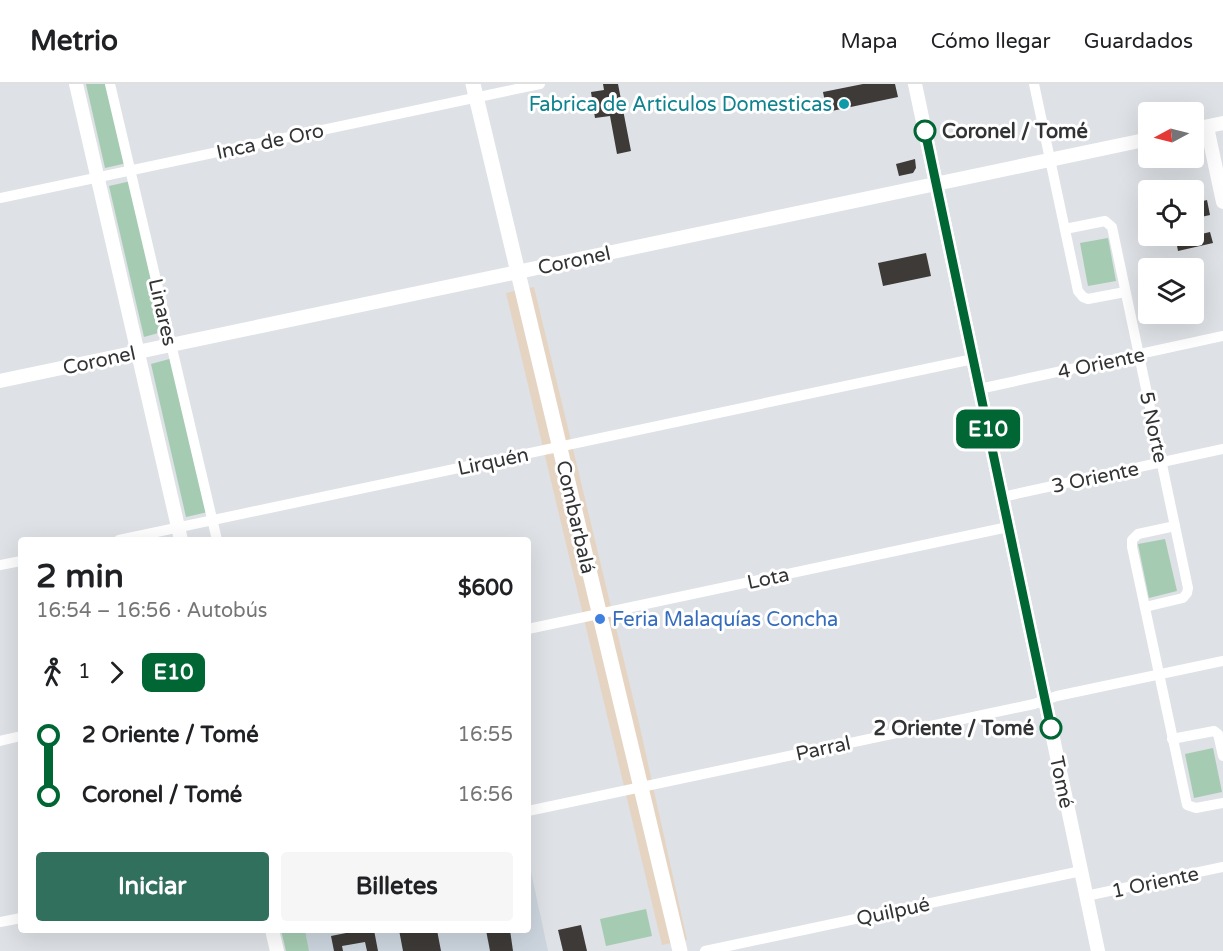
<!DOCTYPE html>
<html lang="es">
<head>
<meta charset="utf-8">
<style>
  body { margin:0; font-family:"Varela Round",sans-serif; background:#f6f6f6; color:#202124; height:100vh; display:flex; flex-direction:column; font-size:22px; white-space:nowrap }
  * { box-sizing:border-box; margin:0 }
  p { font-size:20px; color:#757577 }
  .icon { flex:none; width:33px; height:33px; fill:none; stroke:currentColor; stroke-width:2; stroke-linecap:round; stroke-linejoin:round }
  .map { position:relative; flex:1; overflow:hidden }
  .panel { position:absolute; left:18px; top:453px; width:513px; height:396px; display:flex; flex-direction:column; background:#fff; border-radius:6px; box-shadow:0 6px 24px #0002 }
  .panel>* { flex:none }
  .badge { padding:0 12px; border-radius:9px; font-size:21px; line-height:39px }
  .needle { width:39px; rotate:263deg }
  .fabs { position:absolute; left:1138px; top:18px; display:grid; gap:12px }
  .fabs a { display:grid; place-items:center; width:66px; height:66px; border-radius:6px; background:#fff; box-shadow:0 6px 24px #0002; font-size:30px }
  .map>.badge { position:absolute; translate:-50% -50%; box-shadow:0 0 0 3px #fff }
  .legs { display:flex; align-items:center; gap:9px; height:66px; padding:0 18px; font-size:20px }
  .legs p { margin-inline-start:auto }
  .summary { display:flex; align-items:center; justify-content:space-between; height:102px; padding:0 18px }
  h1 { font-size:33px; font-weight:700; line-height:45px }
  .button { display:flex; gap:12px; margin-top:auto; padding:12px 18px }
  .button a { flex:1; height:69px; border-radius:6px; background:#31705d; color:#fff; font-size:24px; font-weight:700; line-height:69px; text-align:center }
  .button a+a { background:#f6f6f6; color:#202124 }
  ul { padding:0 18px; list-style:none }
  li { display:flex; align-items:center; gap:21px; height:60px; font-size:22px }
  li i { display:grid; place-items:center; width:9px; height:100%; margin:0 8px; background:currentColor }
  li i::after { content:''; width:15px; height:15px; margin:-8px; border:4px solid; border-radius:50%; background:#fff }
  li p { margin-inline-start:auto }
  li:first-child i { background:linear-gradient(#0000 50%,currentColor 0) }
  li:last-child i { background:linear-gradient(currentColor 50%,#0000 0) }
  header { display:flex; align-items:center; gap:36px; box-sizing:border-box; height:84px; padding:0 30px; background:#fff; border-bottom:2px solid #e0e0e0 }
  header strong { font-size:28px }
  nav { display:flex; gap:33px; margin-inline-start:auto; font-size:21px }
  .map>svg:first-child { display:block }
  .commercial { fill:#e6d4c3 }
  .built { fill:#ccd5de }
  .green { fill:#a5ccb2 }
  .building { fill:#3d3a37 }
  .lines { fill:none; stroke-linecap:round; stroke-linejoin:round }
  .minor { stroke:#fff; stroke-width:10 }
  .tertiary { stroke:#fff; stroke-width:14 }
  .secondary { stroke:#fff; stroke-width:15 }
  .line-1-casing { stroke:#fff; stroke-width:14 }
  .line-1 { stroke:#063; stroke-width:9 }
  .culture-dot { fill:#0f9aa8; stroke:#fff; stroke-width:2 }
  .stop-1-dot { fill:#fff; stroke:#063; stroke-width:3 }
  .shop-dot { fill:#3f7fe0; stroke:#fff; stroke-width:2 }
  .labels { text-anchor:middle; stroke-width:6; stroke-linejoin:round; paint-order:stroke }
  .culture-label { font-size:20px; fill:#0d838f; stroke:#fff; text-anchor:end }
  .stop-label { font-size:20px; font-weight:bold; fill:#313334; stroke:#fff; text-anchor:start }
  .street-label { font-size:20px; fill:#313334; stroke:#fff }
  .shop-label { font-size:20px; fill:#366cbe; stroke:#fff; text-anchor:start }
</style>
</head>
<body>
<header>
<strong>Metrio</strong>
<nav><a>Mapa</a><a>Cómo llegar</a><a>Guardados</a></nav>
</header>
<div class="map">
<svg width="1223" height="867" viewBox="0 0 1223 867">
  <rect width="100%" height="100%" fill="#dee1e5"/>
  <polygon class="commercial" points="534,203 639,639 687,856 662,861 506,209"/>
  <polygon class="built" points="528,774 548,867 309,867 305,846 528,846"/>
  <g class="green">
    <polygon points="86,0 108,0 127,79 105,84"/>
    <polygon points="131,97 162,248 144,253 109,102"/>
    <polygon points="1108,154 1116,197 1088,202 1080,159"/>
    <polygon points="173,274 208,428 186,433 151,280"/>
    <polygon points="1165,455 1177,507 1149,514 1138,460"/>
    <polygon points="1213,664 1222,708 1194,714 1185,670"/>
    <polygon points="646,825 652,852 606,862 600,835"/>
    <polygon points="281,846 305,846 309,867 286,867"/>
  </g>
  <g class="building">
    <polygon points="603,0 618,0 631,67 617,70 610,32 595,34 591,8 604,6"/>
    <polygon points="863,0 895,0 898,13 827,28 823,8"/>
    <polygon points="915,75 916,84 913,89 899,92 896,80"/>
    <polygon points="1207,116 1210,131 1201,133 1199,118"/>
    <polygon points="1210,148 1213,159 1178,167 1176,156"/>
    <polygon points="926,169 931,192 883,202 878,179"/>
    <polygon points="581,841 587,867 563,867 558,846"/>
    <polygon points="361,846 374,846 378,867 367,867 365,858 342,862 343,867 334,867 331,852"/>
    <polygon points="399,846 413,846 414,849 437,846 441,867 403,867"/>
    <polygon points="486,846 510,846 513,867 490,867"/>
  </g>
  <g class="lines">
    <g class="minor">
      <polyline points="110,0 217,456"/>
      <polyline points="1034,0 1078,207 1083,213 1088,215 1125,208"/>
      <polyline points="0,114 540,0"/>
      <polyline points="1065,145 1105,137 1112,143 1188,504 1187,509 1183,514 1145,523"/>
      <polyline points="979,305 1223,252"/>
      <polyline points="1002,413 1223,365"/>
      <polyline points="1175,442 1138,450 1132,456 1132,463 1187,721 1196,724 1223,719"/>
      <polyline points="119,456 973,275"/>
      <polyline points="0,481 21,477"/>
      <polyline points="528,545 1008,443"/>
      <polyline points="1172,655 1214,647 1218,650 1223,672"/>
      <polyline points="0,657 21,652"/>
      <polyline points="528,727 1034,620 1057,612 1223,577"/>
      <polyline points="1086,812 1223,783"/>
      <polyline points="0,838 21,834"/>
      <polyline points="705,867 1081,787"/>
    </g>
    <g class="tertiary">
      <polyline points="76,0 181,456"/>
      <polyline points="915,0 1098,867"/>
      <polyline points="1207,43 1223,118"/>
      <polyline points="1194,45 1223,39"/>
      <polyline points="0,297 1149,55"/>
      <polyline points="272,846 277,867"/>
    </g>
    <polyline class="secondary" points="473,0 680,867"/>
  </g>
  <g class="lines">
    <g class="line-1-casing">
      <polyline id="line-1" points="925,47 1051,644"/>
    </g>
    <use href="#line-1" class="line-1"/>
  </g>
  <circle class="culture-dot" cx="844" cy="20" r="6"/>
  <g class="stop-1-dot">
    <circle cx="925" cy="47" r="10"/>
    <circle cx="1051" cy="644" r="10"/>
  </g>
  <circle class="shop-dot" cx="600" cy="535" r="6"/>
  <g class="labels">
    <g class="culture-label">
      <text x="832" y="27">Fabrica de Articulos Domesticas</text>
    </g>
    <g class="stop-label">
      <text x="942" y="54">Coronel / Tomé</text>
      <text x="1034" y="651" text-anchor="end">2 Oriente / Tomé</text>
    </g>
    <g class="street-label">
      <text transform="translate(270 57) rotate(-12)" y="7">Inca de Oro</text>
      <text transform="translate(574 176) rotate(-12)" y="7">Coronel</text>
      <text transform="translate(163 228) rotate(77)" y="7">Linares</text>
      <text transform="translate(99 276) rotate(-12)" y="7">Coronel</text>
      <text transform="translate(1101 279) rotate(-12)" y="7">4 Oriente</text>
      <text transform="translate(1154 343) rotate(78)" y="7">5 Norte</text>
      <text transform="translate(493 377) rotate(-12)" y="7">Lirquén</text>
      <text transform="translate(1095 393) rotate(-12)" y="7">3 Oriente</text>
      <text transform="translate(576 433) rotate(77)" y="7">Combarbalá</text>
      <text transform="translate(768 494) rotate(-12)" y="7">Lota</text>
      <text transform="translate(823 664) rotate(-12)" y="7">Parral</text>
      <text transform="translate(1062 698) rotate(78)" y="7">Tomé</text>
      <text transform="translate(1155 798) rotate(-12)" y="7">1 Oriente</text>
      <text transform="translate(893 827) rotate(-12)" y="7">Quilpué</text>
    </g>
    <g class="shop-label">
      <text x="612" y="542">Feria Malaquías Concha</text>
    </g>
  </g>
</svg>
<div class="fabs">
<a><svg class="needle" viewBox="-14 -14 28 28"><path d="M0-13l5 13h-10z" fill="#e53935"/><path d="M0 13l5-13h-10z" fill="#757577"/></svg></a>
<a><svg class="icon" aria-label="locate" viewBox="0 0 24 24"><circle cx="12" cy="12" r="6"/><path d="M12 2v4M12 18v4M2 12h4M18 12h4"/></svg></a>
<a><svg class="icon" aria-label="layers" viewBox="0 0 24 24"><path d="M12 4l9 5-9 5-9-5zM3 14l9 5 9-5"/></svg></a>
</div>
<b class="badge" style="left:988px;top:345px;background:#063;color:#fff">E10</b>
<section class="panel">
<div class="summary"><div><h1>2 min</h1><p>16:54 – 16:56 · Autobús</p></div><b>$600</b></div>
<div class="legs"><svg class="icon" aria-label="walk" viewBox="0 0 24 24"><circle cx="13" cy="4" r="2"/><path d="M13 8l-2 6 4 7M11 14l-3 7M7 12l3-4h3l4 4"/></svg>1<svg class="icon" aria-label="forward" viewBox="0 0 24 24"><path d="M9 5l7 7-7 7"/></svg><b class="badge" style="background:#063;color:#fff">E10</b></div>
<ul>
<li><i style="color:#063"></i><b>2 Oriente / Tomé</b><p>16:55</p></li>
<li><i style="color:#063"></i><b>Coronel / Tomé</b><p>16:56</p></li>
</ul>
<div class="button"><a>Iniciar</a><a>Billetes</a></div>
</section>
</div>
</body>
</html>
